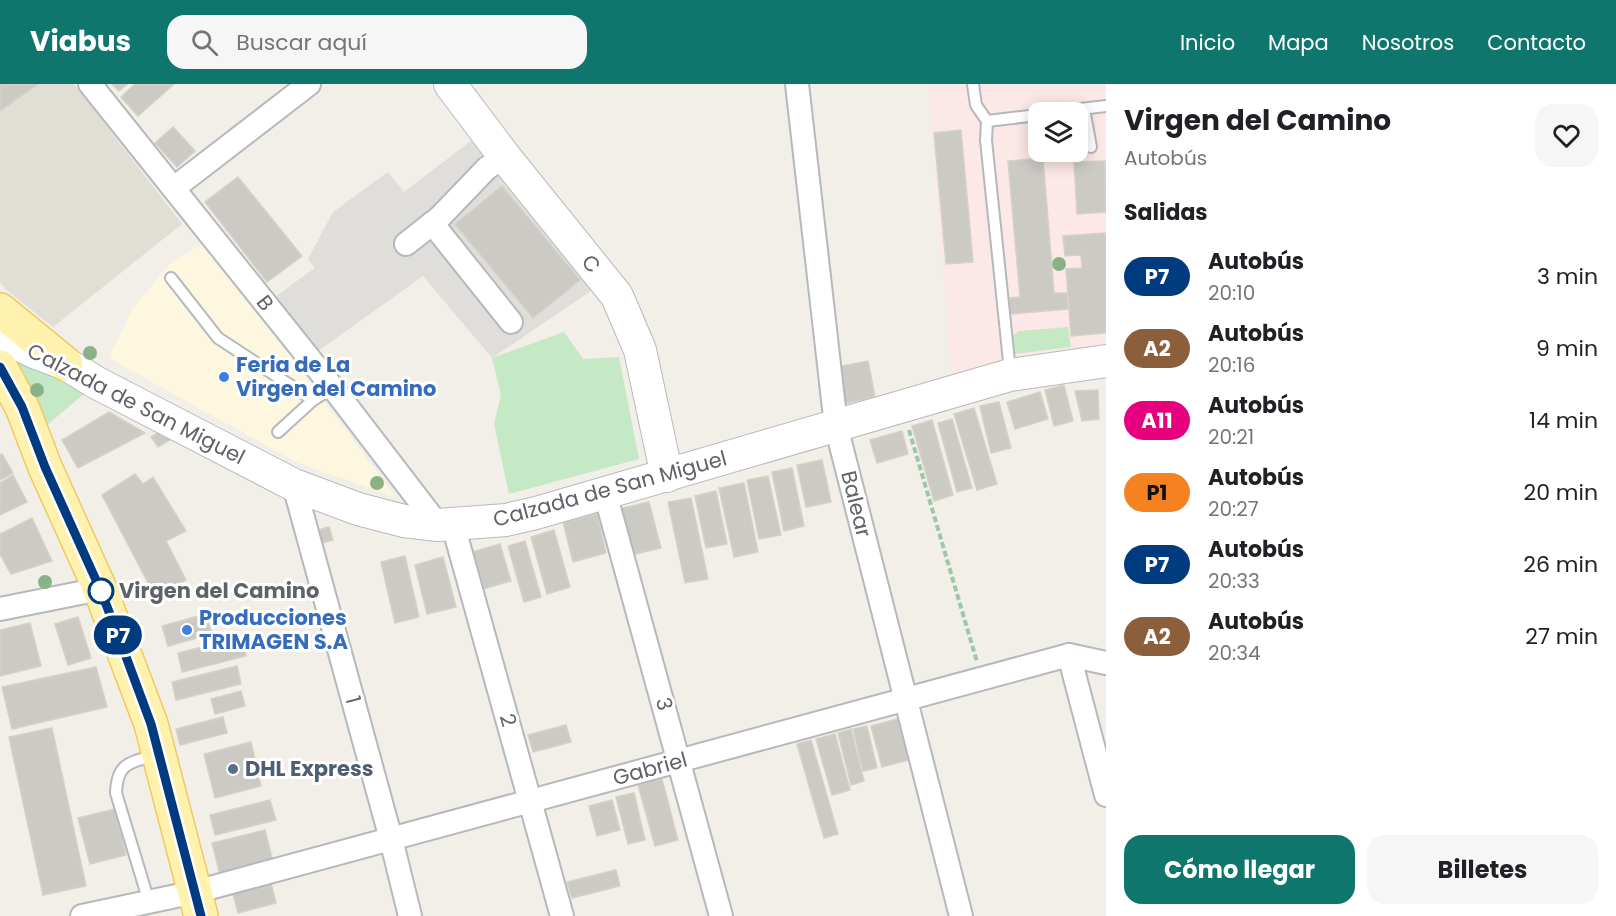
<!DOCTYPE html>
<html lang="es">
<head>
<meta charset="utf-8">
<style>
  body { margin:0; font-family:Poppins,sans-serif; background:#f6f6f6; color:#202124; height:100vh; display:flex; flex-direction:column; font-size:22px; white-space:nowrap }
  * { box-sizing:border-box; margin:0 }
  p { font-size:20px; color:#757577 }
  .icon { flex:none; width:33px; height:33px; fill:none; stroke:currentColor; stroke-width:2; stroke-linecap:round; stroke-linejoin:round }
  .map { position:relative; flex:1; overflow:hidden }
  .drawer { display:flex; flex-direction:column; background:#fff; width:510px }
  .drawer>* { flex:none }
  .badge { padding:0 12px; border-radius:20px; font-size:21px; line-height:39px }
  .buttons { position:absolute; left:1028px; top:18px; display:grid; gap:12px }
  .buttons a { display:grid; place-items:center; width:60px; height:60px; border-radius:12px; background:#fff; box-shadow:0 3px 15px #0003; font-size:30px }
  .map>.badge { position:absolute; translate:-50% -50%; box-shadow:0 0 0 3px #fff }
  h2 { padding:0 18px; font-size:22px; line-height:54px }
  .round { display:grid; place-items:center; flex:none; width:63px; height:63px; border-radius:18px; background:#f6f6f6 }
  .summary { display:flex; align-items:center; justify-content:space-between; height:102px; padding:0 18px }
  h1 { font-size:28px; font-weight:700; line-height:45px }
  .cta { display:flex; gap:12px; margin-top:auto; padding:12px 18px }
  .cta a { flex:1; height:69px; border-radius:18px; background:#0f766e; color:#fff; font-size:24px; font-weight:700; line-height:69px; text-align:center }
  .cta a+a { background:#f6f6f6; color:#202124 }
  ul { padding:0; list-style:none }
  li { display:flex; align-items:center; gap:18px; height:72px; padding:0 18px }
  li div { flex:1 }
  li b { display:block; font-size:22px }
  li em { font-style:normal }
  li .badge { min-width:66px; font-weight:700; text-align:center }
  header { display:flex; align-items:center; gap:36px; box-sizing:border-box; height:84px; padding:0 30px; background:#0f766e; color:#fff }
  header strong { font-size:28px }
  nav { display:flex; gap:33px; margin-inline-start:auto; font-size:21px }
  .search { width:420px; height:54px; background:#f6f6f6; display:flex; align-items:center; gap:15px; box-sizing:border-box; padding:0 21px; border-radius:18px; color:#757577; font-size:22px }
  main { display:flex; flex:1; min-height:0 }
  .map>svg:first-child { display:block }
  .commercial { fill:#fef7e0 }
  .industrial { fill:#e0deda }
  .education { fill:#e1ded6 }
  .medical { fill:#fce8e6; fill-rule:evenodd }
  .green { fill:#c5e8c5 }
  .building { fill:#cccac5; stroke:#d6d1c6; stroke-width:1.5 }
  .lines { fill:none; stroke-linecap:round; stroke-linejoin:round }
  .lane-casing { stroke:#b5b8bc; stroke-width:14 }
  .street-casing { stroke:#b5b8bc; stroke-width:26 }
  .secondary-casing { stroke:#b6babf; stroke-width:34 }
  .primary-casing { stroke:#f2c960; stroke-width:36 }
  .path { stroke:#9cc7a9; stroke-width:4; stroke-dasharray:6 3; stroke-linecap:butt }
  .lane { stroke:#fff; stroke-width:10 }
  .street { stroke:#fff; stroke-width:22 }
  .secondary { stroke:#fff; stroke-width:32 }
  .primary { stroke:#fff2af; stroke-width:33 }
  .tree { fill:#89b387 }
  .line-casing { stroke:#fff; stroke-width:14 }
  .line { stroke:#003b80; stroke-width:9 }
  .shop-dot { fill:#3f7fe0; stroke:#fff; stroke-width:2 }
  .stop-dot { fill:#fff; stroke:#003b80; stroke-width:3 }
  .service-dot { fill:#5c6f8a; stroke:#fff; stroke-width:2 }
  .labels { text-anchor:middle; stroke-width:6; stroke-linejoin:round; paint-order:stroke }
  .street-label { font-size:21px; fill:#5f6368; stroke:#fff }
  .shop-label { font-size:21px; font-weight:bold; fill:#366cbe; stroke:#fff; text-anchor:start }
  .stop-label { font-size:21px; font-weight:bold; fill:#5f6368; stroke:#fff; text-anchor:start }
  .service-label { font-size:21px; font-weight:bold; fill:#4e5e75; stroke:#fff; text-anchor:start }
</style>
</head>
<body>
<header>
<strong>Viabus</strong>
<div class="search"><svg class="icon" aria-label="search" viewBox="0 0 24 24"><circle cx="10" cy="10" r="6"/><path d="M15 15l6 6"/></svg>Buscar aquí</div>
<nav><a>Inicio</a><a>Mapa</a><a>Nosotros</a><a>Contacto</a></nav>
</header>
<main>
<div class="map">
<svg width="1106" height="832" viewBox="0 0 1106 832">
  <rect width="100%" height="100%" fill="#f1efe8"/>
  <polygon class="commercial" points="205,158 362,368 395,413 296,378 109,274 133,224 169,181"/>
  <polygon class="industrial" points="472,56 591,207 492,274 423,192 318,267 276,212 315,184 308,175 333,128 388,88 404,108"/>
  <polygon class="education" points="0,0 74,0 182,140 53,243 9,208 0,199"/>
  <path class="medical" d="M928,0H1106V267L952,291ZM1038,28H1077V68H1038Z"/>
  <g class="green">
    <polygon points="1068,243 1071,263 1013,270 1012,253 1019,247"/>
    <polygon points="564,248 583,275 619,273 639,375 509,410 494,340 501,311 492,274"/>
    <polygon points="1,258 91,304 47,341"/>
  </g>
  <g class="building">
    <polygon points="0,0 38,0 0,27"/>
    <polygon points="112,0 127,0 119,7"/>
    <polygon points="135,0 174,0 138,32 121,13"/>
    <polygon points="173,43 195,67 177,83 155,59"/>
    <polygon points="961,46 973,178 946,180 934,49"/>
    <polygon points="1043,74 1054,209 1067,209 1068,225 1010,230 1009,214 1020,213 1008,77"/>
    <polygon points="1105,77 1106,128 1077,130 1074,78"/>
    <polygon points="238,93 302,172 267,198 205,118"/>
    <polygon points="502,102 580,196 533,234 455,140"/>
    <polygon points="1106,149 1106,249 1071,252 1066,185 1082,184 1081,171 1065,172 1063,152"/>
    <polygon points="868,277 875,313 843,320 836,283"/>
    <polygon points="1064,301 1073,337 1054,342 1045,306"/>
    <polygon points="1098,306 1099,335 1082,337 1075,307"/>
    <polygon points="1040,308 1048,335 1015,345 1007,318"/>
    <polygon points="999,318 1011,364 991,369 980,322"/>
    <polygon points="974,324 997,400 977,406 954,330"/>
    <polygon points="109,328 145,349 78,384 62,356"/>
    <polygon points="952,335 972,404 957,408 938,339"/>
    <polygon points="932,336 953,411 934,417 912,342"/>
    <polygon points="162,346 175,353 158,363 151,353"/>
    <polygon points="902,347 908,370 877,379 870,356"/>
    <polygon points="2,370 13,389 0,396 0,371"/>
    <polygon points="822,376 831,418 806,423 797,381"/>
    <polygon points="792,384 804,442 784,447 772,388"/>
    <polygon points="135,390 143,400 153,393 186,447 166,457 186,496 155,512 102,411"/>
    <polygon points="13,391 27,418 0,431 0,399"/>
    <polygon points="768,392 781,451 759,455 747,396"/>
    <polygon points="744,399 758,468 734,473 719,404"/>
    <polygon points="716,407 727,460 706,464 695,412"/>
    <polygon points="691,414 708,495 685,499 668,418"/>
    <polygon points="649,418 661,464 631,471 619,425"/>
    <polygon points="597,430 606,469 573,478 563,438"/>
    <polygon points="32,434 52,477 11,490 0,470 0,450"/>
    <polygon points="329,443 333,456 316,461 312,448"/>
    <polygon points="554,446 570,503 547,510 531,453"/>
    <polygon points="525,457 541,513 524,518 508,462"/>
    <polygon points="500,460 511,497 483,505 472,468"/>
    <polygon points="405,472 419,533 395,539 381,478"/>
    <polygon points="443,473 456,523 427,530 415,481"/>
    <polygon points="206,530 212,550 168,562 162,542"/>
    <polygon points="78,533 91,574 68,581 55,540"/>
    <polygon points="30,539 41,582 0,592 0,546"/>
    <polygon points="242,553 246,572 182,588 178,569"/>
    <polygon points="237,582 241,600 176,616 172,598"/>
    <polygon points="96,583 107,623 12,645 2,603"/>
    <polygon points="241,607 245,622 215,630 211,615"/>
    <polygon points="223,633 227,649 180,661 176,645"/>
    <polygon points="901,634 912,675 882,683 871,642"/>
    <polygon points="566,641 571,658 533,668 528,651"/>
    <polygon points="867,642 877,684 863,687 853,645"/>
    <polygon points="52,644 86,802 43,811 9,653"/>
    <polygon points="851,645 864,697 851,701 838,649"/>
    <polygon points="835,650 850,706 832,711 816,655"/>
    <polygon points="811,656 838,750 824,754 797,660"/>
    <polygon points="251,658 261,702 215,714 204,670"/>
    <polygon points="662,695 678,756 655,762 638,701"/>
    <polygon points="634,709 645,756 628,760 616,713"/>
    <polygon points="270,716 276,736 215,751 210,731"/>
    <polygon points="612,716 620,746 597,752 589,722"/>
    <polygon points="115,725 126,771 90,780 78,734"/>
    <polygon points="265,746 273,778 220,791 212,759"/>
    <polygon points="616,786 620,802 572,814 567,798"/>
    <polygon points="271,800 276,819 238,829 233,810"/>
  </g>
  <g class="lines">
    <g class="lane-casing">
      <g id="lane">
        <polyline points="973,0 976,21 987,37 986,56 1010,287"/>
        <polyline points="1084,25 1091,63"/>
        <polyline points="1055,28 1106,22"/>
        <polyline points="987,37 1038,31"/>
        <polyline points="171,194 218,254 313,316"/>
        <polyline points="278,348 313,316 333,304"/>
        <path d="M149,818L116,709C117,678 131,678 157,671"/>
      </g>
    </g>
    <g class="street-casing">
      <g id="street">
        <polyline points="90,0 333,304 438,441"/>
        <polyline points="797,0 836,342 961,832"/>
        <polyline points="174,104 309,0"/>
        <polyline points="432,139 511,238"/>
        <polyline points="406,160 439,134 487,84 505,73"/>
        <polyline points="294,401 391,755 410,832"/>
        <polyline points="605,409 721,832"/>
        <polyline points="453,441 562,832"/>
        <polyline points="0,525 100,505"/>
        <polyline points="1069,571 1106,711"/>
        <polyline points="82,832 195,808 1069,571 1106,579"/>
      </g>
    </g>
    <g class="secondary-casing">
      <g id="secondary">
        <polyline points="450,0 505,73 617,212 640,266 667,392"/>
        <polyline points="0,251 34,268 66,280 97,299 294,401 358,425 404,437 438,441 506,436 536,429 1010,291 1106,277"/>
      </g>
    </g>
    <g class="primary-casing">
      <g id="primary">
        <polyline points="0,226 66,280"/>
        <polyline points="0,283 22,323 45,383 100,505 151,640 201,832"/>
      </g>
    </g>
    <polyline class="path" points="909,346 977,578"/>
    <use href="#lane" class="lane"/>
    <use href="#street" class="street"/>
    <use href="#secondary" class="secondary"/>
    <use href="#primary" class="primary"/>
  </g>
  <g class="tree">
    <circle cx="1059" cy="180" r="7"/>
    <circle cx="90" cy="269" r="7"/>
    <circle cx="37" cy="306" r="7"/>
    <circle cx="377" cy="399" r="7"/>
    <circle cx="45" cy="498" r="7"/>
  </g>
  <g class="lines">
    <g class="line-casing">
      <polyline id="line" points="0,283 22,323 45,383 100,505 115,543 151,640 201,832"/>
    </g>
    <use href="#line" class="line"/>
  </g>
  <g class="shop-dot">
    <circle cx="224" cy="293" r="6"/>
    <circle cx="187" cy="546" r="6"/>
  </g>
  <circle class="stop-dot" cx="101" cy="507" r="12"/>
  <circle class="service-dot" cx="233" cy="685" r="6"/>
  <g class="labels">
    <g class="street-label">
      <text transform="translate(591 180) rotate(51)" y="7">C</text>
      <text transform="translate(265 219) rotate(52)" y="7">B</text>
      <text transform="translate(136 320) rotate(27)" y="7">Calzada de San Miguel</text>
      <text transform="translate(610 405) rotate(-15)" y="7">Calzada de San Miguel</text>
      <text transform="translate(856 420) rotate(76)" y="7">Balear</text>
      <text transform="translate(353 616) rotate(75)" y="7">1</text>
      <text transform="translate(664 620) rotate(74)" y="7">3</text>
      <text transform="translate(508 636) rotate(74)" y="7">2</text>
      <text transform="translate(650 685) rotate(-15)" y="7">Gabriel</text>
    </g>
    <g class="shop-label">
      <text x="236" y="288">Feria de La<tspan x="236" dy="24">Virgen del Camino</tspan></text>
      <text x="199" y="541">Producciones<tspan x="199" dy="24">TRIMAGEN S.A</tspan></text>
    </g>
    <g class="stop-label">
      <text x="119" y="514">Virgen del Camino</text>
    </g>
    <g class="service-label">
      <text x="245" y="692">DHL Express</text>
    </g>
  </g>
</svg>
<div class="buttons">
<a><svg class="icon" aria-label="layers" viewBox="0 0 24 24"><path d="M12 4l9 5-9 5-9-5zM3 14l9 5 9-5"/></svg></a>
</div>
<b class="badge" style="left:118px;top:551px;background:#003b80;color:#fff">P7</b>
</div>
<section class="drawer">
<div class="summary"><div><h1>Virgen del Camino</h1><p>Autobús</p></div><a class="round"><svg class="icon" aria-label="heart" viewBox="0 0 24 24"><path d="M12 20l-8-8c-3-5 5-10 8-4 3-6 11-1 8 4z"/></svg></a></div>
<h2>Salidas</h2>
<ul>
<li><span class="badge" style="background:#003b80;color:#fff">P7</span><div><b>Autobús</b><p>20:10</p></div><em>3 min</em></li>
<li><span class="badge" style="background:#8b5e3c;color:#fff">A2</span><div><b>Autobús</b><p>20:16</p></div><em>9 min</em></li>
<li><span class="badge" style="background:#e6007e;color:#fff">A11</span><div><b>Autobús</b><p>20:21</p></div><em>14 min</em></li>
<li><span class="badge" style="background:#f58220;color:#111">P1</span><div><b>Autobús</b><p>20:27</p></div><em>20 min</em></li>
<li><span class="badge" style="background:#003b80;color:#fff">P7</span><div><b>Autobús</b><p>20:33</p></div><em>26 min</em></li>
<li><span class="badge" style="background:#8b5e3c;color:#fff">A2</span><div><b>Autobús</b><p>20:34</p></div><em>27 min</em></li>
</ul>
<div class="cta"><a>Cómo llegar</a><a>Billetes</a></div>
</section>
</main>
</body>
</html>
